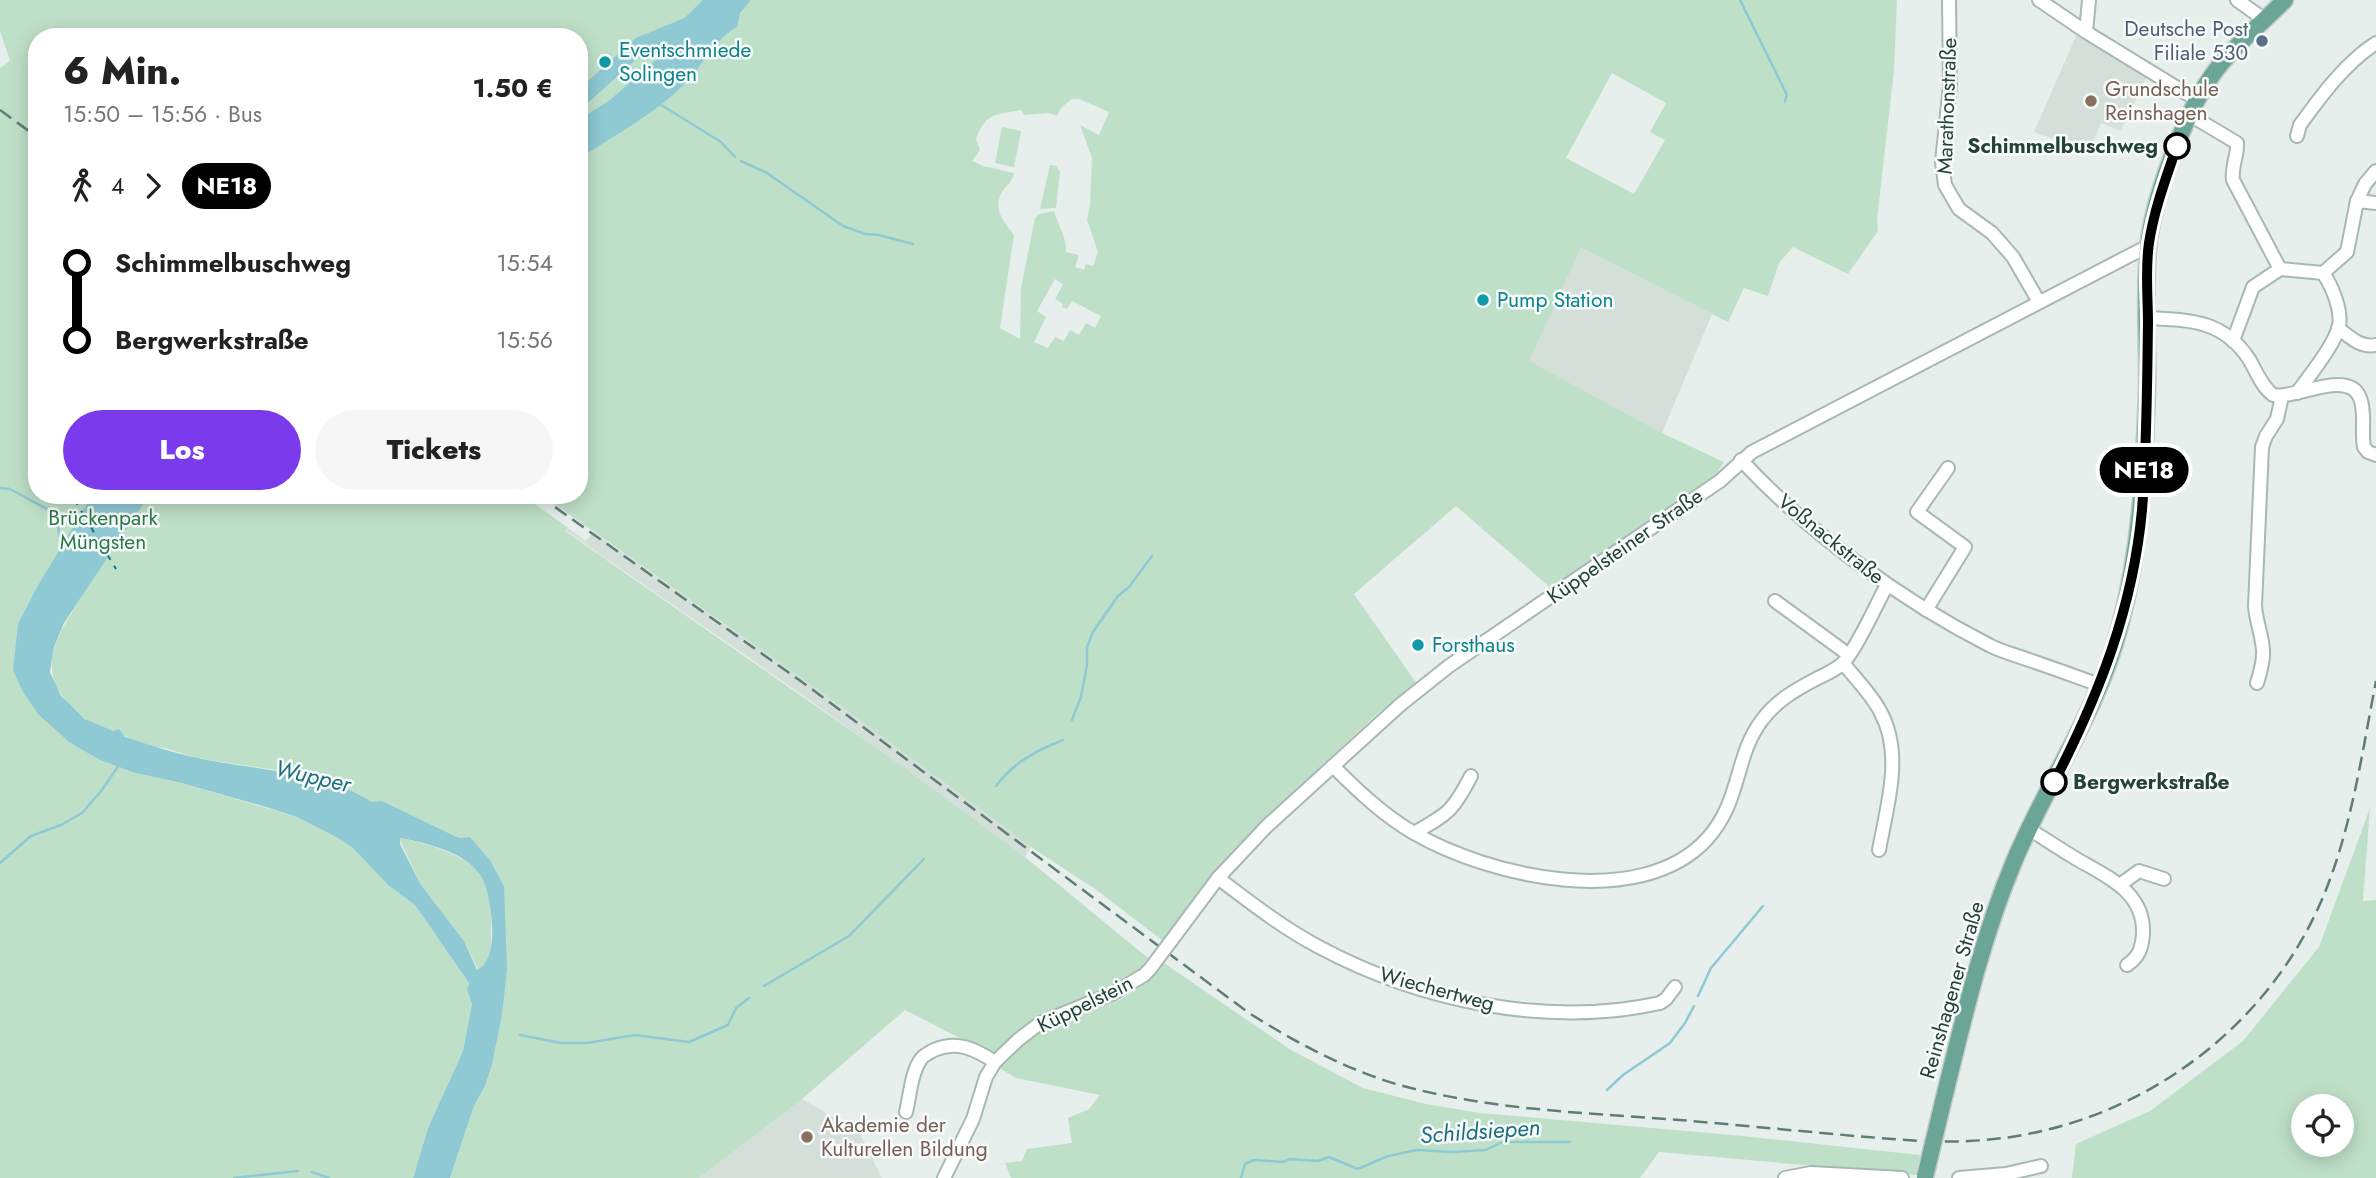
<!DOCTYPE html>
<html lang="de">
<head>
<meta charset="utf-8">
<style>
  body { margin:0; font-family:Jost,sans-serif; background:#f6f6f6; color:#222; height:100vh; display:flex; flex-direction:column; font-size:26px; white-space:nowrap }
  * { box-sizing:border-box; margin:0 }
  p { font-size:23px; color:#767676 }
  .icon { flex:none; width:38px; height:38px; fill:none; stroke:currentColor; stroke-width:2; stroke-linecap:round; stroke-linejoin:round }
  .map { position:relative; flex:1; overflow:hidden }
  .details { position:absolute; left:28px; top:28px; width:560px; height:476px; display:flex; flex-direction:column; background:#fff; border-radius:28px; box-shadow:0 4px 18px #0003 }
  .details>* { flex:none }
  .badge { padding:0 14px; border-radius:23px; font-size:24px; line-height:46px }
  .buttons { position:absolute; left:2291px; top:1094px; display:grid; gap:14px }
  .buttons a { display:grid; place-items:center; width:63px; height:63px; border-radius:50%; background:#fff; box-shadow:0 4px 18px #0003; font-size:35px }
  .map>.badge { position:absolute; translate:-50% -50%; box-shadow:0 0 0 4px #fff }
  .legs { display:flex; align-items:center; gap:10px; height:77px; padding:0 35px; font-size:23px }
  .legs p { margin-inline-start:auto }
  .headline { display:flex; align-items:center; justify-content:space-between; height:119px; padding:0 35px }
  h1 { font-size:38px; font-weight:800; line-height:52px }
  .cta { display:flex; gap:14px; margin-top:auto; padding:14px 35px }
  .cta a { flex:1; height:80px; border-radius:42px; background:#7c3aed; color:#fff; font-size:28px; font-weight:800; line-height:80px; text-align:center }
  .cta a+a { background:#f6f6f6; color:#222 }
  ul { padding:0 35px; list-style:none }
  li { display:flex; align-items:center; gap:24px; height:77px; font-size:26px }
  li i { display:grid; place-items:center; width:10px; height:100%; margin:0 9px; background:currentColor }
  li i::after { content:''; width:18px; height:18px; margin:-9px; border:5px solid; border-radius:50%; background:#fff }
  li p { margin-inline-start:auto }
  li:first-child i { background:linear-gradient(#0000 50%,currentColor 0) }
  li:last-child i { background:linear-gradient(currentColor 50%,#0000 0) }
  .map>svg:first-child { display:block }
  .built { fill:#d4dfda }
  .green { fill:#bfe0c8; fill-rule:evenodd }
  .water { fill:#8ec9d4; fill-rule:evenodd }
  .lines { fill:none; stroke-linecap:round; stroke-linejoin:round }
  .stream { stroke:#8ec9d4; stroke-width:2.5 }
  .river { stroke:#8ec9d4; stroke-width:16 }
  .ferry { stroke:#1c6f80; stroke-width:2; stroke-dasharray:9 7; stroke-linecap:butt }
  .minor-casing { stroke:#a8b8b2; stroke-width:16 }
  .major-casing { stroke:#c2cac8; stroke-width:19 }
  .minor { stroke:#fff; stroke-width:12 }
  .major { stroke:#6aa596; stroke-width:16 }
  .rail { stroke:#5f7d75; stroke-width:2.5; stroke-dasharray:14 7; stroke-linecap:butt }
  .minor-bridge-casing { stroke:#a8b8b2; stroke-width:16; stroke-linecap:butt }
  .major-bridge-casing { stroke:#c2cac8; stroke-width:19; stroke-linecap:butt }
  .minor-bridge { stroke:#fff; stroke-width:12 }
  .major-bridge { stroke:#6aa596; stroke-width:16 }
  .line-1-casing { stroke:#fff; stroke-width:16 }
  .line-1 { stroke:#000; stroke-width:10 }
  .service-dot { fill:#5c6f8a; stroke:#f7fbf9; stroke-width:2.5 }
  .culture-dot { fill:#0f9aa8; stroke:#f7fbf9; stroke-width:2.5 }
  .education-dot { fill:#8d6e63; stroke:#f7fbf9; stroke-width:2.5 }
  .stop-1-dot { fill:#fff; stroke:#000; stroke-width:3.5 }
  .labels { text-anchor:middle; stroke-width:5; stroke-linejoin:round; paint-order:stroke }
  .service-label { font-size:21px; fill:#4e5e75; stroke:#f7fbf9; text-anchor:end }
  .culture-label { font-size:21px; fill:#0d838f; stroke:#f7fbf9; text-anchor:start }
  .education-label { font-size:21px; fill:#785e54; stroke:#f7fbf9; text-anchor:start }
  .street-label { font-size:21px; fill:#24423a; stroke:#f7fbf9 }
  .stop-label { font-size:21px; font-weight:bold; fill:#24423a; stroke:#f7fbf9; text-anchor:end }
  .park-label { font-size:21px; fill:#2d7a4b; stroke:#f7fbf9 }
  .water-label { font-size:23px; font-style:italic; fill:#1c6f80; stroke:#f7fbf9 }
</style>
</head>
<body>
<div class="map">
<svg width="2376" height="1178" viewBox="0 0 2376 1178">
  <rect width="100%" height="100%" fill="#e6efeb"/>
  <g class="built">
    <polygon points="2077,34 2146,78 2121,131 2101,123 2089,152 2034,132"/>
    <polygon points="1581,248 1712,314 1662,433 1528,361"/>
    <polygon points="567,527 586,541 593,532 842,707 1031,847 1025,857 801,694 565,530"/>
    <polygon points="802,1099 859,1132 882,1178 699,1178"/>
  </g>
  <g class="green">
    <path d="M0,0H1897L1894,70L1877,220L1878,231L1848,274L1793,247L1779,263L1768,296L1744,288L1728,322L1581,248L1529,361L1662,433L1724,462L1715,476L1552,589L1456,506L1354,594L1417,684L1378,713L1266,818L1163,941L1098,891L1031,847L842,707L542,495H579V37H37V495H510L517,500L522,495L567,527L565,531L903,767L1025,857L1148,958L1135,975L1022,1030L993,1055L905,1010L802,1099L699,1178H450L474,1106L485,1086L492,1065L502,1015L504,986V886L490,860L470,837L459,838L382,801L372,802C325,770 254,769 199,758C189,756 179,752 168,749C152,746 130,744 119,730C106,733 90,723 80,714C74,708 65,702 61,694C36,658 68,621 86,589L18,624L89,753L100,760L135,773L178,782L297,817L338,838L353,848L388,885L415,905L469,983L467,990L472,1004L463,1051L428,1128L413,1178H0V68L10,61L0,31ZM1612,73L1666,103L1650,132L1665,140L1634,194L1566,158ZM1072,99H1079L1109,112L1099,135L1080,125L1092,158L1090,204L1087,220L1098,252L1093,266L1086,264L1084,270L1075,267L1079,255L1066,252C1067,238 1058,225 1054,211L1039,214L1035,218L1021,288L1020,339L1000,328L1014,235C1004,221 992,209 1002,192C1007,184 1012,183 1014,173L983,166L972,161L980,150L976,139C985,113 996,115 1021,110L1024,115L1049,113L1057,116L1062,107ZM1055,279L1063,284L1055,299L1063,304L1062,307L1067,309L1072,301L1101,316L1095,328L1086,323L1079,335L1070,330L1064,341L1055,337L1048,348L1034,342L1046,317L1037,311Z"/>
    <polygon points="1002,127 1021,131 1014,167 995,163"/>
    <polygon points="1050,165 1056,166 1060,171 1056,208 1040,209"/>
    <path d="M2370,808L2363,901L2376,900V1178H2072L2076,1144L2150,1111L2243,1041L2319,947ZM2303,1106H2342V1144H2303Z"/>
    <path d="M399,838C423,842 470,855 482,878C492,896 492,917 491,937C491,951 491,963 478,970L464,941L421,885Z"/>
    <path d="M1161,961L1291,1050L1363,1088L1426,1104L1480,1113L1743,1136L1920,1155L1916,1175L1659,1152L1640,1178H1011L1005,1163L1022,1161L1027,1149L1072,1143L1068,1118L1089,1109L1100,1095L1016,1078L999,1068C1008,1055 1023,1041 1038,1032C1080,1007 1135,1010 1161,961Z"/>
  </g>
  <g class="water">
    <path d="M703,0H751L740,13L737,27C714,40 706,61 689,79C659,112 616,134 579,159V120L610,100L656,60L668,46L669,33Z"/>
    <path d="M98,495H152L145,501L64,623L54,647L50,672L61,696L85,719L113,731L119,729L125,737C149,745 174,753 198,758C252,770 325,771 372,802L382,801L459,838L470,837L490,860L504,886L507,970L502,1015L492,1065L485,1086L474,1106L450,1178H413L428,1128L463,1051L472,1004L467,990L469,983L415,905L388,885L353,848L338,838L297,817L266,807L178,782L135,773L100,760L69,742L38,714L23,692L13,670L18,624L36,589L87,504ZM400,838C420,841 457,851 471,865C475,869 480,874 482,878C492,897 501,960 477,970L464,941L421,885L400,844Z"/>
  </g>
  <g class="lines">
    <g class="stream">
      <polyline points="1740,0 1787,95 1785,101"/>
      <polyline points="658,103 721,142 735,157"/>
      <polyline points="741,161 767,173 843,226 865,234 879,235 913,244"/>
      <path d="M0,488L10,489L54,513C61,523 54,531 66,547"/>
      <polyline points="1072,720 1081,697 1087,665 1087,647 1093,632 1118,596 1129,587 1152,556"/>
      <path d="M996,786C1013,763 1037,750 1063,740"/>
      <polyline points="0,863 31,836 61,825 82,813 102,790 119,765"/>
      <polyline points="764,986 849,936 924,859"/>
      <polyline points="1698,996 1711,968 1763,906"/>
      <polyline points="520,1035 561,1043 587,1043 635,1035 689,1042 728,1025 736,1008 749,998"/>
      <polyline points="1607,1090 1623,1075 1670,1043 1685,1023 1694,1006"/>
      <polyline points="312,1172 329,1178"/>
      <polyline points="234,1178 298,1171"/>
      <polyline points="1241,1178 1245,1164 1254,1160 1283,1162 1289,1159 1318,1161 1329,1157 1358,1169 1388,1156 1417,1150 1452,1152 1486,1150 1502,1142 1570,1142"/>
    </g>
    <polyline class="river" points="579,100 640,45 689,25"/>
    <polyline class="ferry" points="73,497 116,569"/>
    <g class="minor-casing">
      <g id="minor">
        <polyline points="1949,0 1950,85 1942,162 1945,185 1959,209 1992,233 2013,257 2039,302"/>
        <polyline points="2039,0 2086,32 2197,100"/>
        <polyline points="2237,0 2265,20"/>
        <polyline points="2086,32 2089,0"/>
        <path d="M2190,115L2237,143C2238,155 2231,167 2233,180L2280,269L2253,287L2233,341"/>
        <path d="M2297,136L2300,125C2321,96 2345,63 2376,43"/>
        <polyline points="2357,201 2376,203"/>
        <path d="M2280,269L2323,273C2332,286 2342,310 2339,326C2334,346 2309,376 2297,393"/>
        <polyline points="2323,273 2347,252 2357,201 2365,184 2376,171"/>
        <path d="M2148,318C2190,320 2223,320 2249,359C2256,371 2262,387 2273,395C2294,400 2349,368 2360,398C2366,413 2361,431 2364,447L2368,452L2376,455"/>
        <path d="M2338,328C2350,337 2360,348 2376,345"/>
        <path d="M1741,460C1808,532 1902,601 1989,645C2002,652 2016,655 2029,660C2053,668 2077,677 2100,685"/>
        <polyline points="1775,601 1849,655"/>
        <polyline points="1926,610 1965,547 1917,512 1948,468"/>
        <path d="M1843,663C1856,679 1871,694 1880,711C1904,754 1887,805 1879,850"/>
        <path d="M2257,683C2260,673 2264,661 2263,650C2262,635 2256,621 2255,606L2262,447L2266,436L2277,419L2282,396"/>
        <path d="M1333,766C1358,791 1383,815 1414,833C1488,876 1640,912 1707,839C1742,800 1734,757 1762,720C1776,701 1795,690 1816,679C1824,675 1836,670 1843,663C1856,650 1877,603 1887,585"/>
        <path d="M2029,829C2045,839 2060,849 2075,858C2105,876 2145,891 2143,934C2142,948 2139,957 2127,965"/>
        <path d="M1414,833C1448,814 1453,811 1471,776"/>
        <path d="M1218,878C1251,903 1283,928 1319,947C1420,1001 1547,1028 1660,1003L1666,999L1675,987"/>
        <polyline points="2121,884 2139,871 2164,879"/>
        <polyline points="1171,941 1218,878 1267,826 1400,705 1449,666 1720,481 1752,452 2148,246"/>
        <path d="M906,1112C910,1096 911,1073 921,1059C924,1055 929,1053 934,1050C957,1040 975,1049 995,1062"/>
        <polyline points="944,1178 973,1119 986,1077 995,1062 1018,1040 1040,1023 1114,993 1144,975 1150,969"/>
        <polyline points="1785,1178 1811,1173 1902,1178"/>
        <polyline points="1959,1178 2006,1174 2041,1166"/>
      </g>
    </g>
    <g class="major-casing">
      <path id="major" d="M1943,1102C1963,1021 1981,941 2013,864C2047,782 2097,714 2120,626C2141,546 2144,474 2147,391C2148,344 2144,296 2148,249C2152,201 2184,116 2211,77C2231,48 2260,25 2285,0"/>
    </g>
    <use href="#minor" class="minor"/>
    <use href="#major" class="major"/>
    <g class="rail">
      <polyline points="0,110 37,137"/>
      <path d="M538,495L809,687L1249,1013C1295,1042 1343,1068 1396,1084C1491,1111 1594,1113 1692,1121C1746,1126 1801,1131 1855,1136C1893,1139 1931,1143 1969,1141C2128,1134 2273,1032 2329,882C2353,818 2363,748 2376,681"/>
    </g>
    <g class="minor-bridge-casing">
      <polyline id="minor-bridge" points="1150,969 1171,941"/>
    </g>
    <g class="major-bridge-casing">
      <polyline id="major-bridge" points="1925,1177 1943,1102"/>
    </g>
    <use href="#minor-bridge" class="minor-bridge"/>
    <use href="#major-bridge" class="major-bridge"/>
  </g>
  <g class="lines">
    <g class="line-1-casing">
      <path id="line-1" d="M2054,782C2099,695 2133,608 2142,510C2147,448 2147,385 2148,323C2148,297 2145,270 2149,243C2154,210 2166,178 2177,146"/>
    </g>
    <use href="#line-1" class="line-1"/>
  </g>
  <circle class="service-dot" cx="2262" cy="41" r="7"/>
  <g class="culture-dot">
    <circle cx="605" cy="62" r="7"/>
    <circle cx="1483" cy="300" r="7"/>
    <circle cx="1418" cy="645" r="7"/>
  </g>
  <g class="education-dot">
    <circle cx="2091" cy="101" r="7"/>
    <circle cx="807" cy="1137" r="7"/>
  </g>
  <g class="stop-1-dot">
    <circle cx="2177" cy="146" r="12"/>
    <circle cx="2054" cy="782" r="12"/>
  </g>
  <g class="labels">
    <g class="service-label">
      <text x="2248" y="36">Deutsche Post<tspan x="2248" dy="24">Filiale 530</tspan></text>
    </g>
    <g class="culture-label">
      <text x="619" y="57">Eventschmiede<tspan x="619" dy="24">Solingen</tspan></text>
      <text x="1497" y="307">Pump Station</text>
      <text x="1432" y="652">Forsthaus</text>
    </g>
    <g class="education-label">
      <text x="2105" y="96">Grundschule<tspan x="2105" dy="24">Reinshagen</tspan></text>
      <text x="821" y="1132">Akademie der<tspan x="821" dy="24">Kulturellen Bildung</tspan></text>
    </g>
    <g class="street-label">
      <text transform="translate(1947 106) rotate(-88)" y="7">Marathonstraße</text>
      <text transform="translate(1831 539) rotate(39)" y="7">Voßnackstraße</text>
      <text transform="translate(1625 546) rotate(-35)" y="7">Küppelsteiner Straße</text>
      <text transform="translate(1437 989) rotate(15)" y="7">Wiechertweg</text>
      <text transform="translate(1952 990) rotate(-74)" y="7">Reinshagener Straße</text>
      <text transform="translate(1085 1004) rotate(-26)" y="7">Küppelstein</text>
    </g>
    <g class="stop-label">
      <text x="2158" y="153">Schimmelbuschweg</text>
      <text x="2073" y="789" text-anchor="start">Bergwerkstraße</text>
    </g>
    <g class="park-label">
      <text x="103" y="525">Brückenpark<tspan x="103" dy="24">Müngsten</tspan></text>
    </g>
    <g class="water-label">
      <text transform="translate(313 776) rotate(13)" y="8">Wupper</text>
      <text transform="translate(1480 1131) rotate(-4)" y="8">Schildsiepen</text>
    </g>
  </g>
</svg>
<div class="buttons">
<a><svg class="icon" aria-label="locate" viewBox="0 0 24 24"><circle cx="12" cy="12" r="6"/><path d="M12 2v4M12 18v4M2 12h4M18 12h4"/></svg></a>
</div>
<b class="badge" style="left:2144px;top:470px;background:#000;color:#fff">NE18</b>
<section class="details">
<div class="headline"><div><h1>6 Min.</h1><p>15:50 – 15:56 · Bus</p></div><b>1.50 €</b></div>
<div class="legs"><svg class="icon" aria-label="walk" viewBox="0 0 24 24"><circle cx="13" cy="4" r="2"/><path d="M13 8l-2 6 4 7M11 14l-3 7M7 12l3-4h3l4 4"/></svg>4<svg class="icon" aria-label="forward" viewBox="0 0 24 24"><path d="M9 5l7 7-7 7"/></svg><b class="badge" style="background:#000;color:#fff">NE18</b></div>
<ul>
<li><i style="color:#000"></i><b>Schimmelbuschweg</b><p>15:54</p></li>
<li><i style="color:#000"></i><b>Bergwerkstraße</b><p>15:56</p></li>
</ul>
<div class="cta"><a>Los</a><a>Tickets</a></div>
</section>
</div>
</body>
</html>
